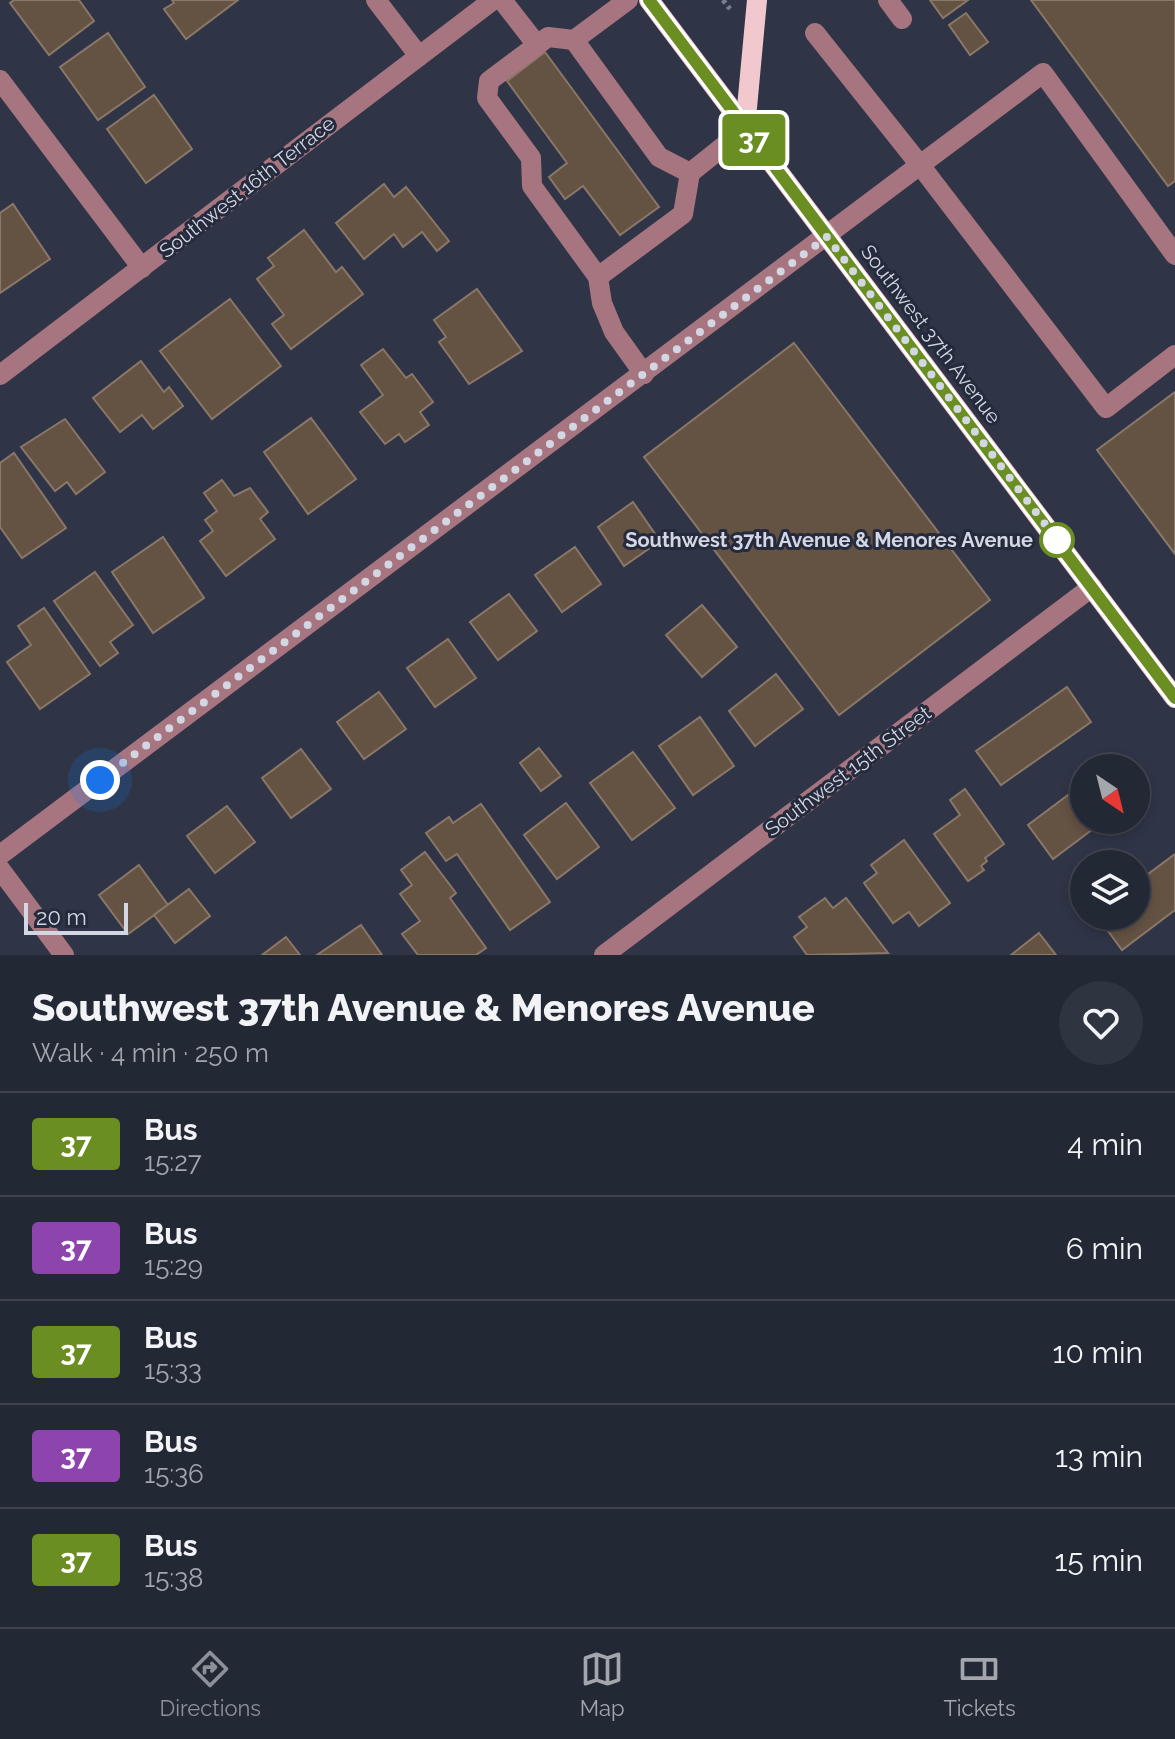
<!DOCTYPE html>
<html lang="en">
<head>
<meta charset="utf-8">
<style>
  body { margin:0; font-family:Raleway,sans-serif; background:#2f3441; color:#f1f3f6; height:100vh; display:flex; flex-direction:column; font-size:30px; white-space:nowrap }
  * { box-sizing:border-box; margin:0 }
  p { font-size:26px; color:#a3a6ad }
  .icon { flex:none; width:44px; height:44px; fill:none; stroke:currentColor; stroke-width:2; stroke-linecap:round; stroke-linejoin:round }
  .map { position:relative; height:955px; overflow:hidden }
  .drawer { display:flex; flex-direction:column; background:#232835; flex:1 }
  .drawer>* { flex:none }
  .badge { padding:0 16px; border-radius:6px; font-size:28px; line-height:52px }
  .needle { width:52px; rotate:145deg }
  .controls { position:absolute; left:1070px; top:754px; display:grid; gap:16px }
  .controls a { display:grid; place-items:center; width:80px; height:80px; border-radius:50%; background:#232835; box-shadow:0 4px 12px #0003,0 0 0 2px #404450; font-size:40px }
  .scale { position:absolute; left:24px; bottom:20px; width:104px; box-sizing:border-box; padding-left:8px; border:4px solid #d2d7e3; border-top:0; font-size:22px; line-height:28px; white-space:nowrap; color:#d2d7e3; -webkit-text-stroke:6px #252b3d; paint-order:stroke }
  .you { position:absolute; width:40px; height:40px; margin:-20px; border:6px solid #fff; border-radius:50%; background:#1a73e8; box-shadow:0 0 0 12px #1a73e833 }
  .map>.badge { position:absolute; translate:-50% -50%; box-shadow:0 0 0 4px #fff }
  .round { display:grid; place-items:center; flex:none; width:84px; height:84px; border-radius:42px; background:#2f3441 }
  .overview { display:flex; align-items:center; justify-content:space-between; height:136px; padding:0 32px }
  h1 { font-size:38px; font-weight:800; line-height:60px }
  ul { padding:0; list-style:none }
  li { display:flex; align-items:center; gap:24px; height:104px; padding:0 32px; border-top:2px solid #404450 }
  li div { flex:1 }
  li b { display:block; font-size:30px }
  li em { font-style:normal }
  li .badge { min-width:88px; font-weight:700; text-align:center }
  .menu { display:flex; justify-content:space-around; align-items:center; height:112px; border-top:2px solid #404450; background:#232835; font-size:22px; color:#a3a6ad }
  .menu a { display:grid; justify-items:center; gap:4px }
  .menu .active { color:#8c9099 }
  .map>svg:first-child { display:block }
  .building { fill:#645243; stroke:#8a7767; stroke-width:2 }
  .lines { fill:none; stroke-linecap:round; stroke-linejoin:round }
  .path { stroke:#787e8d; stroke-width:5; stroke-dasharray:4 4; stroke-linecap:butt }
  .minor { stroke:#a7757f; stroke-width:20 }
  .major { stroke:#f2c8cf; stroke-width:20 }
  .line-casing { stroke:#fff; stroke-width:18 }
  .line { stroke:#6b8e23; stroke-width:12 }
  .walk { stroke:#d2d7e3; stroke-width:8; stroke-dasharray:0 14.4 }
  .stop-dot { fill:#fff; stroke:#6b8e23; stroke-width:4 }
  .labels { text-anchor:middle; stroke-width:6; stroke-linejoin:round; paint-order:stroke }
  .street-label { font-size:20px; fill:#d2d7e3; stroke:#252b3d }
  .stop-label { font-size:20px; font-weight:bold; fill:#d2d7e3; stroke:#252b3d; text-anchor:end }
</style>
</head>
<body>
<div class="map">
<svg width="1175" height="955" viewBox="0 0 1175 955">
  <rect width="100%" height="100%" fill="#2f3547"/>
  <g class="building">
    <polygon points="14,0 79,0 94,21 49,55 10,3"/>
    <polygon points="172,0 238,0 186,39 164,9 174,3"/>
    <polygon points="930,0 968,0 943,18"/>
    <polygon points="1031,0 1175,0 1175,181 1168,186"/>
    <polygon points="966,13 988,42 970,55 949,25"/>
    <polygon points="108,33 145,87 98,120 60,67"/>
    <polygon points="545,52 659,207 620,235 583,186 565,199 549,177 567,163 507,81"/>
    <polygon points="154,95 192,149 146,183 107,129"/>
    <polygon points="384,184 394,197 406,187 449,241 437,251 422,232 403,247 394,234 364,259 336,223"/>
    <polygon points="13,204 50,259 0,293 0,213"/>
    <polygon points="304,230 336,272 342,267 363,294 291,349 272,324 284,315 257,279 274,266 268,258"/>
    <polygon points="477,289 522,351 469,384 439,342 446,337 434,320"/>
    <polygon points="230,299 281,366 212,419 160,351"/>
    <polygon points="794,343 990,600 839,715 644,457"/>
    <polygon points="383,349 406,378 412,374 433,402 420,412 429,425 405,442 399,434 385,444 360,412 383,395 361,365"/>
    <polygon points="141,361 164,392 169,387 183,406 153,429 142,415 120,432 93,398"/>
    <polygon points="1175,392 1175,554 1097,450"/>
    <polygon points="311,418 356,479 308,514 264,452"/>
    <polygon points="65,419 105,472 76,494 67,482 55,491 21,447"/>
    <polygon points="14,453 66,528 22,558 0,527 0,463"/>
    <polygon points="222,480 234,496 250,488 268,512 260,519 275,539 226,576 200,541 213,531 205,520 217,511 204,493"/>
    <polygon points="633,502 660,541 624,566 598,527"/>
    <polygon points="163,537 204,598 153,633 112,572"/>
    <polygon points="575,547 601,584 562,612 535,575"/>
    <polygon points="95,572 133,625 110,642 118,653 100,666 54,601"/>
    <polygon points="509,594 537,631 498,660 470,622"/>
    <polygon points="702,605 737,647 702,677 666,635"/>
    <polygon points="44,608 90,674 40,709 7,662 31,645 18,626"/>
    <polygon points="448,639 476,678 435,707 407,668"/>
    <polygon points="776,674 803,709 755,746 729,711"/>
    <polygon points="1067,687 1091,722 1001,785 976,751"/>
    <polygon points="379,692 406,729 364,759 337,722"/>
    <polygon points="700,717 734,766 693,795 659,746"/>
    <polygon points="539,748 561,776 541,791 520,763"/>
    <polygon points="301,749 331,789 291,818 262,778"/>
    <polygon points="633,752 675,808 632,840 590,783"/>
    <polygon points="1118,758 1125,768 1104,768"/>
    <polygon points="1084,783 1084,820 1105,820 1053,859 1028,825"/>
    <polygon points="965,789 1004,844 985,858 987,861 981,866 984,870 968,881 934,834 960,815 950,800"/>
    <polygon points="566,803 599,847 557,879 524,835"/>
    <polygon points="481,804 550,902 510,930 457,854 446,861 426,833 449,817 453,823"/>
    <polygon points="227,806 255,842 215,873 187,836"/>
    <polygon points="904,840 950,903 919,926 909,912 893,923 864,883 877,873 871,865"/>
    <polygon points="425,852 456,893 450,898 486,948 476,955 418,955 402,934 420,921 400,894 412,885 401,870"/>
    <polygon points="1175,854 1175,910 1122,950 1097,916 1136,916 1136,883"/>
    <polygon points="139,865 168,905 128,934 99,895"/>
    <polygon points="189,889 210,916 175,943 154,915"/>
    <polygon points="825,898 833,908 846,898 888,953 807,955 794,937 807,927 799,917"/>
    <polygon points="361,925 382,955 317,955"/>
    <polygon points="1039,933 1056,955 1011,955"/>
    <polygon points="286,937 300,955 262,955"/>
  </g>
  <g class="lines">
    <polyline class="path" points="723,0 730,9"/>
    <g class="minor">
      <polyline points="376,0 419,56"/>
      <polyline points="502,0 537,45"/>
      <polyline points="628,0 574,40 548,37 489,81 487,98 531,158 532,186 598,277 602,303 614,332 644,374"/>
      <polyline points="888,0 902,19"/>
      <polyline points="574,40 659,157 690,173"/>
      <polyline points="0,80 142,268"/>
      <polyline points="1175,255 1043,73 920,165 1106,408 1175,355"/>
      <polyline points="598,277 683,214 690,173 745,129"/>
      <polyline points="0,375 493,0"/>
      <polyline points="0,855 920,165 815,33"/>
      <polyline points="0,869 64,955"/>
      <polyline points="604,955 1092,587"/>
    </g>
    <g class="major">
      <polyline points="649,0 1175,698"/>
      <polyline points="745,129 757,0"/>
    </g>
  </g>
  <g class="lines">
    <g class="line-casing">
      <polyline id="line" points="649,0 1175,698"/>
    </g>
    <use href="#line" class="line"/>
    <polyline class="walk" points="100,780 827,237 1057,540"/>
  </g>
  <circle class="stop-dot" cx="1057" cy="540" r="16"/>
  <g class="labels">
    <g class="street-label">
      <text transform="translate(247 187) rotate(-38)" y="7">Southwest 16th Terrace</text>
      <text transform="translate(931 334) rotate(53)" y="7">Southwest 37th Avenue</text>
      <text transform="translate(848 771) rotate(-37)" y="7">Southwest 15th Street</text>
    </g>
    <g class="stop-label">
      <text x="1033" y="547">Southwest 37th Avenue &amp; Menores Avenue</text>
    </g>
  </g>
</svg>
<div class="controls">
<a><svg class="needle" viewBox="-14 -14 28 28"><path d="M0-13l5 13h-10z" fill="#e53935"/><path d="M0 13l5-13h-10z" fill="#a3a6ad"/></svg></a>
<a><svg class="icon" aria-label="layers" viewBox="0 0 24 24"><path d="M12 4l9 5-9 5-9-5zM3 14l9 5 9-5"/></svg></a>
</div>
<div class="scale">20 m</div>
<div class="you" style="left:100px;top:780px"></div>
<b class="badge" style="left:754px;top:140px;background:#6b8e23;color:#fff">37</b>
</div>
<section class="drawer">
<div class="overview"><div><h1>Southwest 37th Avenue &amp; Menores Avenue</h1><p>Walk · 4 min · 250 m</p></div><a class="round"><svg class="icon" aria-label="heart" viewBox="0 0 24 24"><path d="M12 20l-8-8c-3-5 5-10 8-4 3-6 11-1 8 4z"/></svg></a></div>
<ul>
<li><span class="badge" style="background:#6b8e23;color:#fff">37</span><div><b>Bus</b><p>15:27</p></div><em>4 min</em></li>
<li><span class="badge" style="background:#8e44ad;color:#fff">37</span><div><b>Bus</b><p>15:29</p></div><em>6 min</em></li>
<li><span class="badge" style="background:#6b8e23;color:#fff">37</span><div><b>Bus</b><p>15:33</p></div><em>10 min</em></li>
<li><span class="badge" style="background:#8e44ad;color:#fff">37</span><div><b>Bus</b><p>15:36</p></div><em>13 min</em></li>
<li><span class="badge" style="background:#6b8e23;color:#fff">37</span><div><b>Bus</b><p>15:38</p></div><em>15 min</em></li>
</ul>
</section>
<nav class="menu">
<a class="active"><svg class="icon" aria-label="directions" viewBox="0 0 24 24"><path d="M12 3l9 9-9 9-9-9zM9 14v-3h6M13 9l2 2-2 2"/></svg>Directions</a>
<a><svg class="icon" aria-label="map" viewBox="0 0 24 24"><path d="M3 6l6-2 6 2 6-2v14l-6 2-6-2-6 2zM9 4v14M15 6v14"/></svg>Map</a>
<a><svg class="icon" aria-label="tickets" viewBox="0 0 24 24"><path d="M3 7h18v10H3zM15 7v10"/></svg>Tickets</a>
</nav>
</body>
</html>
